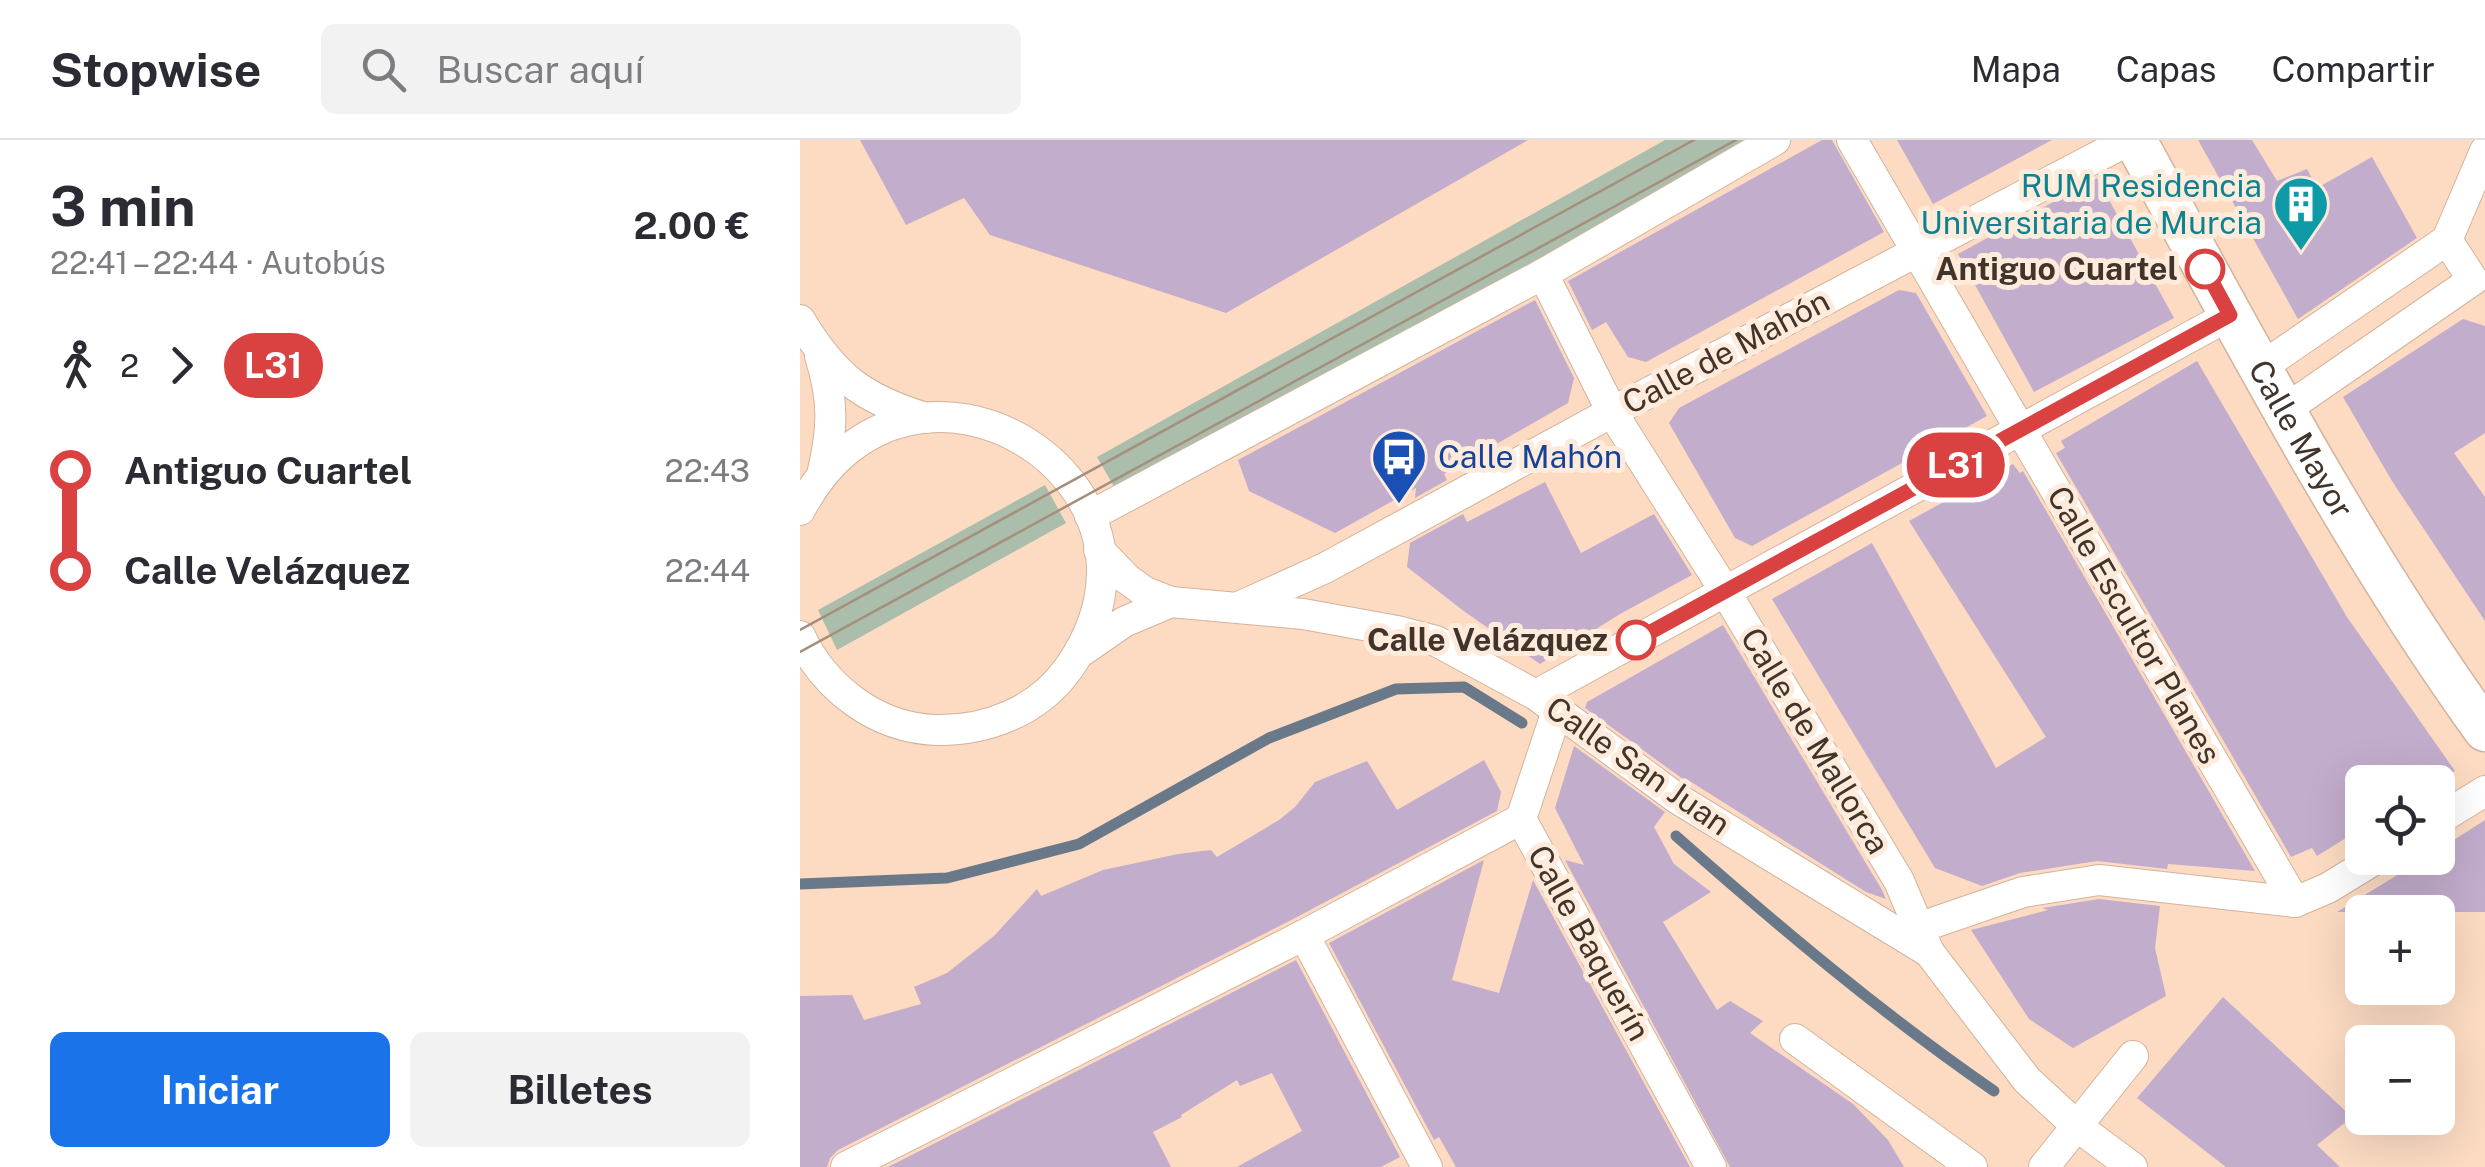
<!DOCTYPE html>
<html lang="es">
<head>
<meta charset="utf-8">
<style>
  body { margin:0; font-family:"Public Sans",sans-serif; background:#f2f2f3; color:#2b2b33; height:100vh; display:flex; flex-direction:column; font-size:38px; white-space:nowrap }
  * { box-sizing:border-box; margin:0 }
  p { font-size:32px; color:#7c7c81 }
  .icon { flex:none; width:55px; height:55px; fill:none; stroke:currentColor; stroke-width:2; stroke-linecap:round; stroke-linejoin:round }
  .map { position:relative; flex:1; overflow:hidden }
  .side { display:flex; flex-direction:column; background:#fff; width:800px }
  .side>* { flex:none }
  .badge { padding:0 20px; border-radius:32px; font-size:35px; line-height:65px }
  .fabs { position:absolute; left:1545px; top:625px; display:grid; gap:20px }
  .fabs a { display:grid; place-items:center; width:110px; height:110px; border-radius:15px; background:#fff; box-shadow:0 10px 40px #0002; font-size:50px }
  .map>.badge { position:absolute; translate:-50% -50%; box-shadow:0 0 0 5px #fff }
  .legs { display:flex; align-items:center; gap:15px; height:110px; padding:0 50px; font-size:32px }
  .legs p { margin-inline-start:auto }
  .headline { display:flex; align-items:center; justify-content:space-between; height:170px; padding:0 50px }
  h1 { font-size:55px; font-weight:700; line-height:75px }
  .cta { display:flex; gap:20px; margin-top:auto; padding:20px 50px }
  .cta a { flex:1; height:115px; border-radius:15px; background:#1a73e8; color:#fff; font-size:40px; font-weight:700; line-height:115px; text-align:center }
  .cta a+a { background:#f2f2f3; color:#2b2b33 }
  ul { padding:0 50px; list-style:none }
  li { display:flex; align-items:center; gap:35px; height:100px; font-size:38px }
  li i { display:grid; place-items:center; width:15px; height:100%; margin:0 12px; background:currentColor }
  li i::after { content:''; width:25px; height:25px; margin:-12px; border:8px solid; border-radius:50%; background:#fff }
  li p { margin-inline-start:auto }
  li:first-child i { background:linear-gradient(#0000 50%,currentColor 0) }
  li:last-child i { background:linear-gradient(currentColor 50%,#0000 0) }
  header { display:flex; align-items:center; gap:60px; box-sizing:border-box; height:140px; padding:0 50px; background:#fff; border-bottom:2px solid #e1e1e2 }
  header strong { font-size:48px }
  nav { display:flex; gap:55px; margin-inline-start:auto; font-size:35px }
  .search { width:700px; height:90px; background:#f2f2f3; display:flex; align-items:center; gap:25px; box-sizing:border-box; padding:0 35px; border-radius:15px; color:#7c7c81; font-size:38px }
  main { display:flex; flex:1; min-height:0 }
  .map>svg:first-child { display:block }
  .green { fill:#abbeac }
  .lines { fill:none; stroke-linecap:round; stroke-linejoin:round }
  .stream { stroke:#6a7989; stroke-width:11 }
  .building { fill:#c2adcc }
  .street-casing { stroke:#d3b39b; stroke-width:32 }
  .secondary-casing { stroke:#d3b39b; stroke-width:45 }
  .street { stroke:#fff; stroke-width:30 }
  .secondary { stroke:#fff; stroke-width:42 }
  .tram { stroke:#a68e7c; stroke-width:2.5 }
  .line-1-casing { stroke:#fff; stroke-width:22 }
  .line-1 { stroke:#da4241; stroke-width:15 }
  .stop-1-dot { fill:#fff; stroke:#da4241; stroke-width:5 }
  .labels { text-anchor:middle; stroke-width:10; stroke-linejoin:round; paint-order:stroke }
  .culture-label { font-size:32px; fill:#0d838f; stroke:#ffebdc; text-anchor:end }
  .stop-label { font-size:32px; font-weight:bold; fill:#41342b; stroke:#ffebdc; text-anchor:end }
  .street-label { font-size:32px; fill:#41342b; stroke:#ffebdc }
  .transit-label { font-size:32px; fill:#164399; stroke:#ffebdc; text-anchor:start }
</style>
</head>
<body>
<header>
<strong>Stopwise</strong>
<div class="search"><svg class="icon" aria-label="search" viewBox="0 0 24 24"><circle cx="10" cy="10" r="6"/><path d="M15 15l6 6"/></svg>Buscar aquí</div>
<nav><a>Mapa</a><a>Capas</a><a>Compartir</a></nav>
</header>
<main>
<section class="side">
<div class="headline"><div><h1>3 min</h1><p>22:41 – 22:44 · Autobús</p></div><b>2.00 €</b></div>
<div class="legs"><svg class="icon" aria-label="walk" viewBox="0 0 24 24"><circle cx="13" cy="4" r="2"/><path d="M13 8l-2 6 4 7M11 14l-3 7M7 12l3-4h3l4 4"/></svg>2<svg class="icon" aria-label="forward" viewBox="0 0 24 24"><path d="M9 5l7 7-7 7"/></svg><b class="badge" style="background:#da4241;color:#fff">L31</b></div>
<ul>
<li><i style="color:#da4241"></i><b>Antiguo Cuartel</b><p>22:43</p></li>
<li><i style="color:#da4241"></i><b>Calle Velázquez</b><p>22:44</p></li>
</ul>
<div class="cta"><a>Iniciar</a><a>Billetes</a></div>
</section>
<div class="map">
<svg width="1685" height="1027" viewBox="0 0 1685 1027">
  <rect width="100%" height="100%" fill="#fcdbc2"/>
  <g class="green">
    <polygon points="865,0 955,0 317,352 297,317"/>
    <polygon points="245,345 266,383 37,510 18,470"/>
  </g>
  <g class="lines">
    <g class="stream">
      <path d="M876,696C978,786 1081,873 1194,951"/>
      <polyline points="0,744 147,738 279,704 469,598 596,549 664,547 722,583"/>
    </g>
  </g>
  <g class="building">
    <polygon points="60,0 728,0 426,173 190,95 164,58 106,85"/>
    <polygon points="1022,0 1032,0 1084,92 846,222 828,217 806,182 792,190 768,141"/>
    <polygon points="1097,0 1252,0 1133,64"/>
    <polygon points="1398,0 1452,0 1477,41 1507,29 1517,48 1572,17 1617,98 1498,179"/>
    <polygon points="1297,38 1374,178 1234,252 1158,114"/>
    <polygon points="1099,150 1116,153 1187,276 952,406 935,398 869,283 879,268"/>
    <polygon points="735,160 774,238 768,263 644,334 647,340 615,358 616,348 535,393 449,351 438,320"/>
    <polygon points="1663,179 1685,186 1685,293 1654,313 1685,357 1685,481 1592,341 1543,257"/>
    <polygon points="1397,221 1547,477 1655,631 1636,642 1562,642 1562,688 1517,716 1512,708 1491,717 1256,313 1265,308 1261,301"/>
    <polygon points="1213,324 1220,333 1223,331 1455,731 1368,724 1367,729 1297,721 1220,733 1182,746 1135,728 972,459 1072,403 1196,628 1246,597 1109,381"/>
    <polygon points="745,342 781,413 854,374 892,435 820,474 740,524 665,472 607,427 610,403 663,374 667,382"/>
    <polygon points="923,485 1082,750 1086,759 1066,752 888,640 887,642 785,568 787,562"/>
    <polygon points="774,606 865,672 854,687 874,724 911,752 863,782 917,870 930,861 963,881 950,893 1053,964 1088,1000 1104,1027 930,1027 765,720 784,725 755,668"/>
    <polygon points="684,620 701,652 697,671 495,778 38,1010 30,1018 27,1027 0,1027 0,856 52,855 64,880 121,864 114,847 147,833 194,796 237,749 241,756 303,730 378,714 411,710 417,717 479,680 495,667 515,642 567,621 597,670"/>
    <polygon points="1685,680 1685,772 1537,772 1625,718 1638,718 1638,710"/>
    <polygon points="684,720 652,840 699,853 733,740 890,1027 656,1027 639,997 634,1000 529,803"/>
    <polygon points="1299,759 1360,766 1355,808 1366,856 1273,908 1229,879 1171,790 1248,770 1242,768"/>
    <polygon points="496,820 600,1017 581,1027 437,1027 502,991 472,933 440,946 437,940 381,975 382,977 353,992 371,1027 88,1027"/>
    <polygon points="1423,857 1552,977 1517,1005 1540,1027 1426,1027 1337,958"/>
  </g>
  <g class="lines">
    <g class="street-casing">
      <g id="street">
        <polyline points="1052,0 1495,762"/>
        <polyline points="743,134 812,272 925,451 1099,741 1129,812"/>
        <polyline points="1673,140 1647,100 1685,11"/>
        <path d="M0,180C34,237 63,259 126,278"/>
        <path d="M20,216C34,261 33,289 22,335"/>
        <polyline points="1460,228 1647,100"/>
        <polyline points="1483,271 1673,140"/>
        <path d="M0,370C108,162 401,342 268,529C238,571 187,591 136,590C77,588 25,549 0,496"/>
        <polyline points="290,376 743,134 975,0"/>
        <polyline points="299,410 327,439 345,452 371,462 503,474 597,491 636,501 736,555 878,659 1129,812 1227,940 1278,987 1332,1027"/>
        <polyline points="441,466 525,428 812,272 1329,0"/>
        <polyline points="282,511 324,482 371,462"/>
        <polyline points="736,555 1430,175"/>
        <polyline points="757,571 721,679 911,1027"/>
        <polyline points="1638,680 1685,651"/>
        <polyline points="1121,787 1223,752 1299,740 1495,762 1528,748 1577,718"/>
        <polyline points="504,795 627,1027"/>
        <polyline points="995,899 1172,1027"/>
        <polyline points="46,1027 504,795 721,679"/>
        <polyline points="1244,1027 1333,916"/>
      </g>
    </g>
    <g class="secondary-casing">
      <g id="secondary">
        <path id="s1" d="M1335,0C1445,200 1551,404 1685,590"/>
      </g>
    </g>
    <use href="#street" class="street"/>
    <use href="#secondary" class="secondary"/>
    <g class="tram">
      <polyline points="0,490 894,0"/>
      <polyline points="0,512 936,0"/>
    </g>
  </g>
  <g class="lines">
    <g class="line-1-casing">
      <polyline id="line-1" points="836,500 1430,175 1405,129"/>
    </g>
    <use href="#line-1" class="line-1"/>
  </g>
  <defs>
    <g id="building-pin" transform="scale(2.875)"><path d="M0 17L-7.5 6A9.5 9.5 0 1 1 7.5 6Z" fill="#0f9aa8" stroke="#ffebdc"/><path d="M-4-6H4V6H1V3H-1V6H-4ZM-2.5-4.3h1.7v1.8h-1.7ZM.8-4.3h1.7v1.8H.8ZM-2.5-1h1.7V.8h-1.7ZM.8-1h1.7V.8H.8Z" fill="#fff"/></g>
    <g id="bus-pin" transform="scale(2.875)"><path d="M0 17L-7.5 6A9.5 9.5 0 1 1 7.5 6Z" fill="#1a4fb4" stroke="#ffebdc"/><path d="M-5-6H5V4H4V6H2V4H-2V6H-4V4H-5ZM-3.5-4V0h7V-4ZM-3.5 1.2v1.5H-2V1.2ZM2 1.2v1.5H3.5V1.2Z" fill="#fff"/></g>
  </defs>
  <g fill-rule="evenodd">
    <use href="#building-pin" x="1501" y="64"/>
    <use href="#bus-pin" x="599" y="317"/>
  </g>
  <g class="stop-1-dot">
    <circle cx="1405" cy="129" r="18"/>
    <circle cx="836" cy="500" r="18"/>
  </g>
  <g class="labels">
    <g class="culture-label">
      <text x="1462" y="57">RUM Residencia<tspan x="1462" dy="37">Universitaria de Murcia</tspan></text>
    </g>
    <g class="stop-label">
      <text x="1378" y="140">Antiguo Cuartel</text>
      <text x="808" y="511">Calle Velázquez</text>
    </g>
    <g class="street-label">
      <text transform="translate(926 212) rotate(-28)" y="11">Calle de Mahón</text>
      <text dy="11" stroke="none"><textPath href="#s1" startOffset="342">Calle Mayor</textPath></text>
      <text transform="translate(1334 485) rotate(60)" y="11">Calle Escultor Planes</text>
      <text transform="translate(1015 601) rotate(59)" y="11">Calle de Mallorca</text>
      <text transform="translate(838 626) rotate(35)" y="11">Calle San Juan</text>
      <text transform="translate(789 803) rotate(61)" y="11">Calle Baquerín</text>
    </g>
    <g class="transit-label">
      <text x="638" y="328">Calle Mahón</text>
    </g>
  </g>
</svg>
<div class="fabs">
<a><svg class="icon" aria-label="locate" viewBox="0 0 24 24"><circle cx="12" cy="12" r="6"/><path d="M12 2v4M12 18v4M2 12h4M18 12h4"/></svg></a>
<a>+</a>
<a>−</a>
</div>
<b class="badge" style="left:1156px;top:325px;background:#da4241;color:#fff">L31</b>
</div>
</main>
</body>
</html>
